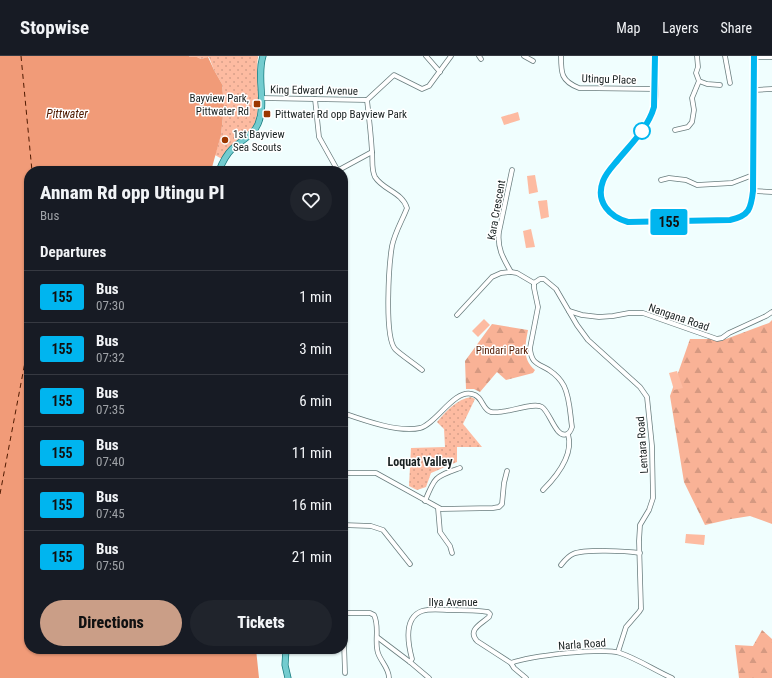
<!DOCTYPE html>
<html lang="en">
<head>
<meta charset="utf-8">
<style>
  body { margin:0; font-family:"Roboto Condensed",sans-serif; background:#20242c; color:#f1f3f6; height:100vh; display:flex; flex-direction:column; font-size:15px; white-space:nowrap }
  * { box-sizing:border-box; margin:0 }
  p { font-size:13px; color:#9ea1a6 }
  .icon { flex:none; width:22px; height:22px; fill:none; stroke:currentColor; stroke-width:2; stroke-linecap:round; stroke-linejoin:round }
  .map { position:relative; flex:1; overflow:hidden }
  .drawer { position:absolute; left:24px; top:110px; width:324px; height:488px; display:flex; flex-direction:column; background:#171b24; border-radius:16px; box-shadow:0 1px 3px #0004 }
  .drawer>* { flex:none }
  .badge { padding:0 8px; border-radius:3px; font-size:14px; line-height:26px }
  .map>.badge { position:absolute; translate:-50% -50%; box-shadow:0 0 0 2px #fff }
  h2 { padding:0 16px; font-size:15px; line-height:36px }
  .round { display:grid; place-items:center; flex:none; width:42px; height:42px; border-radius:21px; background:#20242c }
  .headline { display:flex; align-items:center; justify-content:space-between; height:68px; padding:0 16px }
  h1 { font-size:19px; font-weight:800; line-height:30px }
  .button { display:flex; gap:8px; margin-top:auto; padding:8px 16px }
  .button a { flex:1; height:46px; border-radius:24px; background:#ca9e87; color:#111; font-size:16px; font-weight:800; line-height:46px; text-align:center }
  .button a+a { background:#20242c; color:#f1f3f6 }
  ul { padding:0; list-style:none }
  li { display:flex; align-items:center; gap:12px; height:52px; padding:0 16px; border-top:1px solid #363941 }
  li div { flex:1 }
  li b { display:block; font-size:15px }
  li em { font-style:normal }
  li .badge { min-width:44px; font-weight:700; text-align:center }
  header { display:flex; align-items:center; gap:24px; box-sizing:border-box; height:56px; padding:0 20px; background:#171b24; border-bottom:1px solid #363941 }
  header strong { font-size:19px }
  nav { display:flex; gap:22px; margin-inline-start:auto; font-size:14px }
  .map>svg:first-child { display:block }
  .forest { fill:url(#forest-firs) }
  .park { fill:url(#park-dots) }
  .garden { fill:#fdbba1 }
  .water { fill:#f19b78 }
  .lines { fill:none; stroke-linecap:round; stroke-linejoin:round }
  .ferry { stroke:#4f1a01; stroke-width:1; stroke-dasharray:5 4; stroke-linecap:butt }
  .minor-casing { stroke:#697d7e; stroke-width:5.5 }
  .major-casing { stroke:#177a7d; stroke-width:7 }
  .minor { stroke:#fff; stroke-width:4 }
  .major { stroke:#73cccf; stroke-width:5.5 }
  .line-casing { stroke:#fff; stroke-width:9 }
  .line { stroke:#00b5ef; stroke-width:6 }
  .poi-dot { fill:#9b3700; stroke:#fff; stroke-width:1.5 }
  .stop-dot { fill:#fff; stroke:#00b5ef; stroke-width:2 }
  .labels { text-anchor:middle; stroke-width:3; stroke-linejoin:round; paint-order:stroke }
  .street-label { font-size:11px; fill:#182020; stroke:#fff }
  .poi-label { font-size:11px; fill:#182020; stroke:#fff; text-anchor:start }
  .park-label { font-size:11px; fill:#59230b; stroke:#fff }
  .water-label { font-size:12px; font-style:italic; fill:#4f1a01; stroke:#fff }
  .neighbourhood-label { font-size:12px; font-weight:bold; fill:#182020; stroke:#fff }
</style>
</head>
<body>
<header>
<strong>Stopwise</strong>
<nav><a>Map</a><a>Layers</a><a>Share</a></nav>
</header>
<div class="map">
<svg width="772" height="622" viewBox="0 0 772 622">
  <defs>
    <pattern id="forest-firs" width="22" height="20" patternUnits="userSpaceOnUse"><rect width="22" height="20" fill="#f9b296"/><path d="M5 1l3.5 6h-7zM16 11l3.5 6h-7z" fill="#d59981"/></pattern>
    <pattern id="park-dots" width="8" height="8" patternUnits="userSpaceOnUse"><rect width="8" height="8" fill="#fdbba1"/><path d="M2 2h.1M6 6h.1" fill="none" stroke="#d8a08a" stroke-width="1.8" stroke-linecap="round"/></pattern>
  </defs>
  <rect width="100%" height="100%" fill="#f0fefe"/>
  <g class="forest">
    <polygon points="772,264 772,468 750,460 731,463 705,469 684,426 670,340 690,283 726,283 769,267"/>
    <path d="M492,268L528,274C525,290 522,303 535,314L533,317L506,324L497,316L480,336L474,333H466L465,305Z"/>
    <polygon points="762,574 772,583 772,622 739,622 735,589 753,590"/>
  </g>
  <g class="park">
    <path d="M189,0H258C255,19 262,54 254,69C249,78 238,82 231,90C227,94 225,98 222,103L215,99L221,79L224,50L222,28L214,14L209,1L201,3L197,1H190Z"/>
    <path d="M471,341L475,343L463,368L482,391H457V406L431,417L426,431L417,434L409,430L411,392L445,391L444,373L437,366C445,356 457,343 471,341Z"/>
  </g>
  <g class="garden">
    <polygon points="242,47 246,51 237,60 233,55"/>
    <polygon points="247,52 251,56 243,65 239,61"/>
    <polygon points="518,56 520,64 504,69 501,61"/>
    <polygon points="535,119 538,136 529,138 527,120"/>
    <polygon points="547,144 549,161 541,163 538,145"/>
    <polygon points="531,173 535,191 526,192 523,175"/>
    <polygon points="484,263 490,269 478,281 472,275"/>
    <polygon points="677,315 683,332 674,334 669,317"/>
    <polygon points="686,478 705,479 704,489 685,487"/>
  </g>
  <polygon class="water" points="0,0 189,0 190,1 197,1 201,3 208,1 214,14 222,28 224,50 221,79 211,115 29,115 29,593 256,593 259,622 0,622"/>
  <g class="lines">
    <g class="ferry">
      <polyline points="21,0 32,115"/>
      <polyline points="0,438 29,285"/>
    </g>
    <g class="minor-casing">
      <g id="minor">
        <polyline points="426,0 440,16"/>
        <polyline points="479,0 481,3"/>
        <polyline points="524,0 533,5"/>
        <path d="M561,0C561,17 561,25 579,32L655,33"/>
        <path d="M655,0C655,19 659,43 651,61C639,88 592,115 603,146C608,158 617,163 629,166L730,164C749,160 751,153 753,135L754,0"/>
        <polyline points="725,0 730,27"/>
        <polyline points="754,1 772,1"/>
        <polyline points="699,25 707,28 720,29"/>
        <polyline points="754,34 772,33"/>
        <polyline points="261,42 367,44"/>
        <polyline points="315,43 319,81 338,115"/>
        <path d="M367,44C369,61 371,79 372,96C373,104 371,113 375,121C383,134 402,136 407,152C402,165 395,176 392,190C389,208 384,280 395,293C401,299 415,308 422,314"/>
        <polyline points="367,44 394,19 422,33 429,30 451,0"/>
        <polyline points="675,74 688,71 692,66 694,54 692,42 699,25 696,17 698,11 697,0"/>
        <path d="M512,114L499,176C497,192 503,202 511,216L517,217L534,227"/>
        <polyline points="337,115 372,96"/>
        <polyline points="661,124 669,122 686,124 697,129 732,127 753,119"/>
        <polyline points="753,135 772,136"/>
        <polyline points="534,227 540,223 544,223 556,233 577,269 588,284 640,331 647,341 652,390 653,442 649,454 640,469 639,485 641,553 639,556 626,571 618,596"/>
        <polyline points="569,255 582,259 599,261 613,260 629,257 643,257 717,283 722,282 729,277 766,260 772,256"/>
        <polyline points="457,259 492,221 501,217 511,216"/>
        <path d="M343,357C363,364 399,377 420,372C436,368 454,333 472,338C483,340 482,354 491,356C505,359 533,345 542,351C550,356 556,383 567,378C570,377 571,374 572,371C570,358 570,342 564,330C561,324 555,318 549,314C537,307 531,307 530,292L538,251L534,232V227"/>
        <polyline points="343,417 376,417 441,453 493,452 499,451 502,448 504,427 507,415"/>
        <path d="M543,434C557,420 574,399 568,378"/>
        <path d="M425,445C435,420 435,421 460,412"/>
        <polyline points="438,452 440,476 450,490 452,497"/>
        <polyline points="343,469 371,470 383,474 410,508"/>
        <path d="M561,509C565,504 568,500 573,498C585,493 626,495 640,497"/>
        <path d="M343,557H370L374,559C380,571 374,585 378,597C381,606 389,612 389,622"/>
        <polyline points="343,557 345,617"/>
        <polyline points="377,581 410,606 429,622"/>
        <path d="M410,606L412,603C408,588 403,562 422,555C431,552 442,554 450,554C463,554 476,554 488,556L490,558L489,561C481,568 467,574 477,585L511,607L514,612L526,622"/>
        <path d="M511,607C530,600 602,591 620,597C638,603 654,614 672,622"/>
      </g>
    </g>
    <g class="major-casing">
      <g id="major">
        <path d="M219,115C222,107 226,99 232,93C241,84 253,80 258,68C267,47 256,22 263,0"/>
        <polyline points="286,593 285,609 288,622"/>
      </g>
    </g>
    <use href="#minor" class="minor"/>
    <use href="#major" class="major"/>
  </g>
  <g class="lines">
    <g class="line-casing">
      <path id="line" d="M655,0L654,51C648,72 631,88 617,105C612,111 606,117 603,125C595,146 610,161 628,166L730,164C749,160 751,153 753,135L754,0"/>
    </g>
    <use href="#line" class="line"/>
  </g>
  <g class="poi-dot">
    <rect x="253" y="44" width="8" height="8" rx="2"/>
    <rect x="263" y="54" width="8" height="8" rx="2"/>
    <circle cx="225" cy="84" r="4"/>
  </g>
  <circle class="stop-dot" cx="642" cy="75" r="8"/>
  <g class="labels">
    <g class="street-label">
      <text transform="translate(609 23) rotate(2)" y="4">Utingu Place</text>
      <text transform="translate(314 34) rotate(1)" y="4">King Edward Avenue</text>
      <text transform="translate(496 154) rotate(-80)" y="4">Kara Crescent</text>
      <text transform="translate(679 261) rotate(19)" y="4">Nangana Road</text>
      <text transform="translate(642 389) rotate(-94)" y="4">Lentara Road</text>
      <text x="453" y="550">Ilya Avenue</text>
      <text transform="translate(582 588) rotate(-4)" y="4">Narla Road</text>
    </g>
    <g class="poi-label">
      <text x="249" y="46" text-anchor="end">Bayview Park,<tspan x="249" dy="13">Pittwater Rd</tspan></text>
      <text x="275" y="62">Pittwater Rd opp Bayview Park</text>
      <text x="233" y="82">1st Bayview<tspan x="233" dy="13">Sea Scouts</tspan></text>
    </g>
    <g class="park-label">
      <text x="502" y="298">Pindari Park</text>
    </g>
    <g class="water-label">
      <text x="67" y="62">Pittwater</text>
    </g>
    <g class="neighbourhood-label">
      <text x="420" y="410">Loquat Valley</text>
    </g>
  </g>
</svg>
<b class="badge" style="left:669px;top:166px;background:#00b5ef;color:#111">155</b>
<section class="drawer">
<div class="headline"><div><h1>Annam Rd opp Utingu Pl</h1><p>Bus</p></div><a class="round"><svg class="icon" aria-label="heart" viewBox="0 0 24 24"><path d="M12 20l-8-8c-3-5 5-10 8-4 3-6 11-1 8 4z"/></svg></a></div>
<h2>Departures</h2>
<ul>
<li><span class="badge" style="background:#00b5ef;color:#111">155</span><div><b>Bus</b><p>07:30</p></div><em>1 min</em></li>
<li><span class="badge" style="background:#00b5ef;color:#111">155</span><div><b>Bus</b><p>07:32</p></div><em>3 min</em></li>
<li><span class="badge" style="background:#00b5ef;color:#111">155</span><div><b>Bus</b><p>07:35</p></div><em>6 min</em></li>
<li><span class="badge" style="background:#00b5ef;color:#111">155</span><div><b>Bus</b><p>07:40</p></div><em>11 min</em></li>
<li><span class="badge" style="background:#00b5ef;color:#111">155</span><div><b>Bus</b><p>07:45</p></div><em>16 min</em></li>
<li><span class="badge" style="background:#00b5ef;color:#111">155</span><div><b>Bus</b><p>07:50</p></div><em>21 min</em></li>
</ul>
<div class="button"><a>Directions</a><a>Tickets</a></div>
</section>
</div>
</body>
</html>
